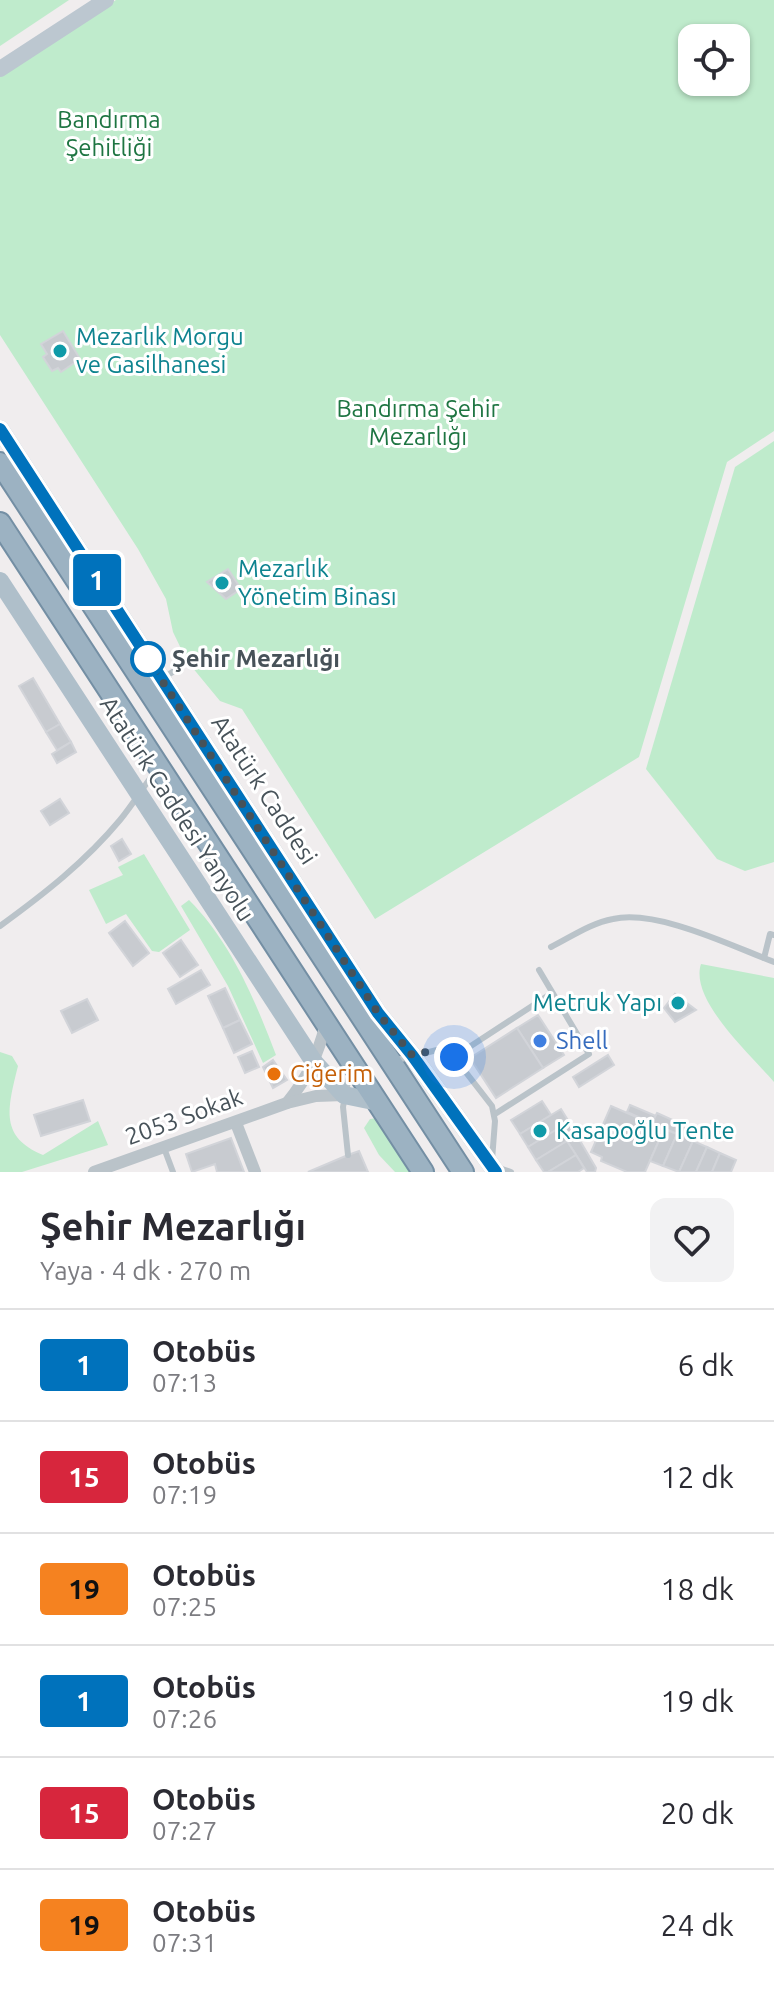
<!DOCTYPE html>
<html lang="tr">
<head>
<meta charset="utf-8">
<style>
  body { margin:0; font-family:Ubuntu,sans-serif; background:#f2f2f3; color:#2b2b33; height:100vh; display:flex; flex-direction:column; font-size:30px; white-space:nowrap }
  * { box-sizing:border-box; margin:0 }
  p { font-size:26px; color:#7c7c81 }
  .icon { flex:none; width:44px; height:44px; fill:none; stroke:currentColor; stroke-width:2; stroke-linecap:round; stroke-linejoin:round }
  .map { position:relative; height:1172px; overflow:hidden }
  .side { display:flex; flex-direction:column; background:#fff; flex:1 }
  .side>* { flex:none }
  .badge { padding:0 16px; border-radius:6px; font-size:28px; line-height:52px }
  .buttons { position:absolute; left:678px; top:24px; display:grid; gap:16px }
  .buttons a { display:grid; place-items:center; width:72px; height:72px; border-radius:16px; background:#fff; box-shadow:0 2px 6px #0004; font-size:40px }
  .you { position:absolute; width:40px; height:40px; margin:-20px; border:6px solid #fff; border-radius:50%; background:#1a73e8; box-shadow:0 0 0 12px #1a73e833 }
  .map>.badge { position:absolute; translate:-50% -50%; box-shadow:0 0 0 4px #fff }
  .round { display:grid; place-items:center; flex:none; width:84px; height:84px; border-radius:16px; background:#f2f2f3 }
  .summary { display:flex; align-items:center; justify-content:space-between; height:136px; padding:0 40px }
  h1 { font-size:38px; font-weight:700; line-height:60px }
  ul { padding:0; list-style:none }
  li { display:flex; align-items:center; gap:24px; height:112px; padding:0 40px; border-top:2px solid #e1e1e2 }
  li div { flex:1 }
  li b { display:block; font-size:30px }
  li em { font-style:normal }
  li .badge { min-width:88px; font-weight:700; text-align:center }
  .map>svg:first-child { display:block }
  .green { fill:#bfebcc; fill-rule:evenodd }
  .building { fill:#c8cbd0; stroke:#d2d4d9; stroke-width:2 }
  .lines { fill:none; stroke-linecap:round; stroke-linejoin:round }
  .trunk-casing { stroke:#748fa4; stroke-width:24 }
  .service { stroke:#bac3c9; stroke-width:6 }
  .minor { stroke:#bac3c9; stroke-width:12 }
  .secondary { stroke:#bcc7d0; stroke-width:16 }
  .primary { stroke:#afbfca; stroke-width:18 }
  .trunk { stroke:#9cb2c2; stroke-width:20 }
  .line-casing { stroke:#fff; stroke-width:18 }
  .line { stroke:#0072bc; stroke-width:12 }
  .walk { stroke:#475259; stroke-width:8; stroke-dasharray:0 14.4 }
  .culture-dot { fill:#0f9aa8; stroke:#fff; stroke-width:3 }
  .stop-dot { fill:#fff; stroke:#0072bc; stroke-width:4 }
  .shop-dot { fill:#3f7fe0; stroke:#fff; stroke-width:3 }
  .food-dot { fill:#e8710a; stroke:#fff; stroke-width:3 }
  .labels { text-anchor:middle; stroke-width:6; stroke-linejoin:round; paint-order:stroke }
  .park-label { font-size:24px; fill:#1e7542; stroke:#fff }
  .culture-label { font-size:24px; fill:#0d838f; stroke:#fff; text-anchor:start }
  .stop-label { font-size:24px; font-weight:bold; fill:#475259; stroke:#fff; text-anchor:start }
  .street-label { font-size:24px; fill:#475259; stroke:#fff }
  .shop-label { font-size:24px; fill:#366cbe; stroke:#fff; text-anchor:start }
  .food-label { font-size:24px; fill:#c56008; stroke:#fff; text-anchor:start }
</style>
</head>
<body>
<div class="map">
<svg width="774" height="1172" viewBox="0 0 774 1172">
  <rect width="100%" height="100%" fill="#f0edee"/>
  <g class="green">
    <polygon points="0,0 69,0 0,46"/>
    <path d="M116,0H774V431L727,462L639,757L375,919L242,709L220,701L187,661L173,632L166,599L138,549L0,335V75ZM692,38H736V82H692Z"/>
    <polygon points="774,441 774,862 745,871 717,859 646,769 735,467"/>
    <polygon points="144,854 190,930 159,952 152,951 126,914 106,924 89,890 123,875 118,867"/>
    <path d="M189,900C231,942 255,1000 276,1055L263,1063L228,986L181,906Z"/>
    <path d="M701,964L774,978V1082C752,1056 689,1000 701,964Z"/>
    <path d="M0,1052L12,1056L18,1066C7,1110 0,1137 43,1155L98,1121L108,1145L22,1172H0Z"/>
    <polygon points="377,1118 412,1172 395,1172 379,1155 364,1128 370,1119"/>
  </g>
  <g class="building">
    <polygon points="63,331 80,359 61,372 58,368 52,371 43,357 47,354 41,344"/>
    <polygon points="228,569 241,589 226,599 207,582"/>
    <polygon points="33,678 60,724 46,732 19,686"/>
    <polygon points="60,724 71,742 57,750 46,732"/>
    <polygon points="71,742 76,752 57,763 52,754"/>
    <polygon points="60,799 69,813 50,825 41,811"/>
    <polygon points="122,839 131,854 119,861 111,846"/>
    <polygon points="125,921 149,953 133,966 109,933"/>
    <polygon points="181,940 198,965 180,977 163,953"/>
    <polygon points="201,970 210,985 176,1004 168,989"/>
    <polygon points="225,988 240,1020 223,1028 208,996"/>
    <polygon points="675,994 696,1010 675,1022 664,1008"/>
    <polygon points="87,999 98,1020 72,1033 61,1011"/>
    <polygon points="538,1015 564,1055 543,1068 517,1028"/>
    <polygon points="240,1020 252,1044 234,1053 223,1028"/>
    <polygon points="517,1028 543,1068 496,1098 470,1058"/>
    <polygon points="252,1051 259,1067 245,1073 238,1057"/>
    <polygon points="608,1055 614,1065 579,1087 573,1077"/>
    <polygon points="273,1060 287,1080 273,1088 263,1067"/>
    <polygon points="83,1100 90,1121 41,1136 34,1115"/>
    <polygon points="542,1101 551,1115 520,1134 511,1120"/>
    <polygon points="630,1105 656,1116 652,1123 627,1112"/>
    <polygon points="611,1106 664,1129 645,1172 627,1172 601,1161 602,1157 591,1152"/>
    <polygon points="561,1109 569,1122 528,1147 520,1134"/>
    <polygon points="657,1113 688,1127 684,1137 652,1123"/>
    <polygon points="569,1122 596,1168 595,1172 587,1172 559,1128"/>
    <polygon points="559,1128 567,1141 536,1160 528,1147"/>
    <polygon points="664,1129 677,1134 663,1166 650,1161"/>
    <polygon points="677,1134 693,1141 679,1172 663,1166"/>
    <polygon points="231,1138 244,1172 217,1172 215,1164 192,1172 186,1154"/>
    <polygon points="567,1141 576,1155 548,1172 544,1172 536,1160"/>
    <polygon points="693,1141 707,1147 696,1172 679,1172"/>
    <polygon points="707,1147 720,1153 712,1172 696,1172"/>
    <polygon points="359,1151 368,1172 308,1172 348,1155"/>
    <polygon points="720,1153 736,1160 731,1172 712,1172"/>
    <polygon points="576,1155 584,1168 578,1172 548,1172"/>
  </g>
  <g class="lines">
    <g class="trunk-casing">
      <g id="trunk">
        <polyline points="0,463 463,1172"/>
        <polyline points="0,523 423,1172"/>
      </g>
    </g>
    <g class="service">
      <polyline points="165,677 198,655"/>
      <path d="M0,926C44,894 85,862 120,820C133,804 144,786 157,769"/>
      <path d="M551,947C571,937 591,923 613,919C657,909 732,946 774,962"/>
      <polyline points="764,958 770,934 774,935"/>
      <polyline points="454,1057 552,993"/>
      <polyline points="393,1061 437,1050 454,1057 492,1106 495,1121 492,1160"/>
      <polyline points="495,1114 589,1054 539,970"/>
      <polyline points="164,1148 173,1172"/>
      <polyline points="348,1155 343,1107 350,1072"/>
      <polyline points="496,1167 511,1172"/>
    </g>
    <g class="minor">
      <path d="M287,1103C309,1076 317,1056 326,1024"/>
      <polyline points="236,1123 255,1172"/>
      <polyline points="94,1172 287,1103 316,1096 344,1095"/>
    </g>
    <polyline class="secondary" points="0,69 106,0"/>
    <g class="primary">
      <polyline points="0,429 378,1013 412,1055 496,1172"/>
      <polyline points="0,581 314,1062 344,1095 378,1102"/>
    </g>
    <use href="#trunk" class="trunk"/>
  </g>
  <g class="lines">
    <g class="line-casing">
      <polyline id="line" points="0,429 378,1013 412,1055 496,1172"/>
    </g>
    <use href="#line" class="line"/>
    <polyline class="walk" points="148,659 378,1013 412,1055 437,1050 454,1057"/>
  </g>
  <g class="culture-dot">
    <circle cx="60" cy="351" r="8"/>
    <circle cx="222" cy="583" r="8"/>
    <circle cx="678" cy="1003" r="8"/>
    <circle cx="540" cy="1131" r="8"/>
  </g>
  <circle class="stop-dot" cx="148" cy="659" r="16"/>
  <circle class="shop-dot" cx="540" cy="1041" r="8"/>
  <circle class="food-dot" cx="274" cy="1074" r="8"/>
  <g class="labels">
    <g class="park-label">
      <text x="109" y="128">Bandırma<tspan x="109" dy="28">Şehitliği</tspan></text>
      <text x="418" y="417">Bandırma Şehir<tspan x="418" dy="28">Mezarlığı</tspan></text>
    </g>
    <g class="culture-label">
      <text x="76" y="345">Mezarlık Morgu<tspan x="76" dy="28">ve Gasilhanesi</tspan></text>
      <text x="238" y="577">Mezarlık<tspan x="238" dy="28">Yönetim Binası</tspan></text>
      <text x="662" y="1011" text-anchor="end">Metruk Yapı</text>
      <text x="556" y="1139">Kasapoğlu Tente</text>
    </g>
    <g class="stop-label">
      <text x="172" y="667">Şehir Mezarlığı</text>
    </g>
    <g class="street-label">
      <text transform="translate(264 790) rotate(57)" y="8">Atatürk Caddesi</text>
      <text transform="translate(177 809) rotate(57)" y="8">Atatürk Caddesi Yanyolu</text>
      <text transform="translate(184 1117) rotate(-20)" y="8">2053 Sokak</text>
    </g>
    <g class="shop-label">
      <text x="556" y="1049">Shell</text>
    </g>
    <g class="food-label">
      <text x="290" y="1082">Ciğerim</text>
    </g>
  </g>
</svg>
<div class="buttons">
<a><svg class="icon" aria-label="locate" viewBox="0 0 24 24"><circle cx="12" cy="12" r="6"/><path d="M12 2v4M12 18v4M2 12h4M18 12h4"/></svg></a>
</div>
<div class="you" style="left:454px;top:1057px"></div>
<b class="badge" style="left:97px;top:580px;background:#0072bc;color:#fff">1</b>
</div>
<section class="side">
<div class="summary"><div><h1>Şehir Mezarlığı</h1><p>Yaya · 4 dk · 270 m</p></div><a class="round"><svg class="icon" aria-label="heart" viewBox="0 0 24 24"><path d="M12 20l-8-8c-3-5 5-10 8-4 3-6 11-1 8 4z"/></svg></a></div>
<ul>
<li><span class="badge" style="background:#0072bc;color:#fff">1</span><div><b>Otobüs</b><p>07:13</p></div><em>6 dk</em></li>
<li><span class="badge" style="background:#d7263d;color:#fff">15</span><div><b>Otobüs</b><p>07:19</p></div><em>12 dk</em></li>
<li><span class="badge" style="background:#f58220;color:#111">19</span><div><b>Otobüs</b><p>07:25</p></div><em>18 dk</em></li>
<li><span class="badge" style="background:#0072bc;color:#fff">1</span><div><b>Otobüs</b><p>07:26</p></div><em>19 dk</em></li>
<li><span class="badge" style="background:#d7263d;color:#fff">15</span><div><b>Otobüs</b><p>07:27</p></div><em>20 dk</em></li>
<li><span class="badge" style="background:#f58220;color:#111">19</span><div><b>Otobüs</b><p>07:31</p></div><em>24 dk</em></li>
</ul>
</section>
</body>
</html>
